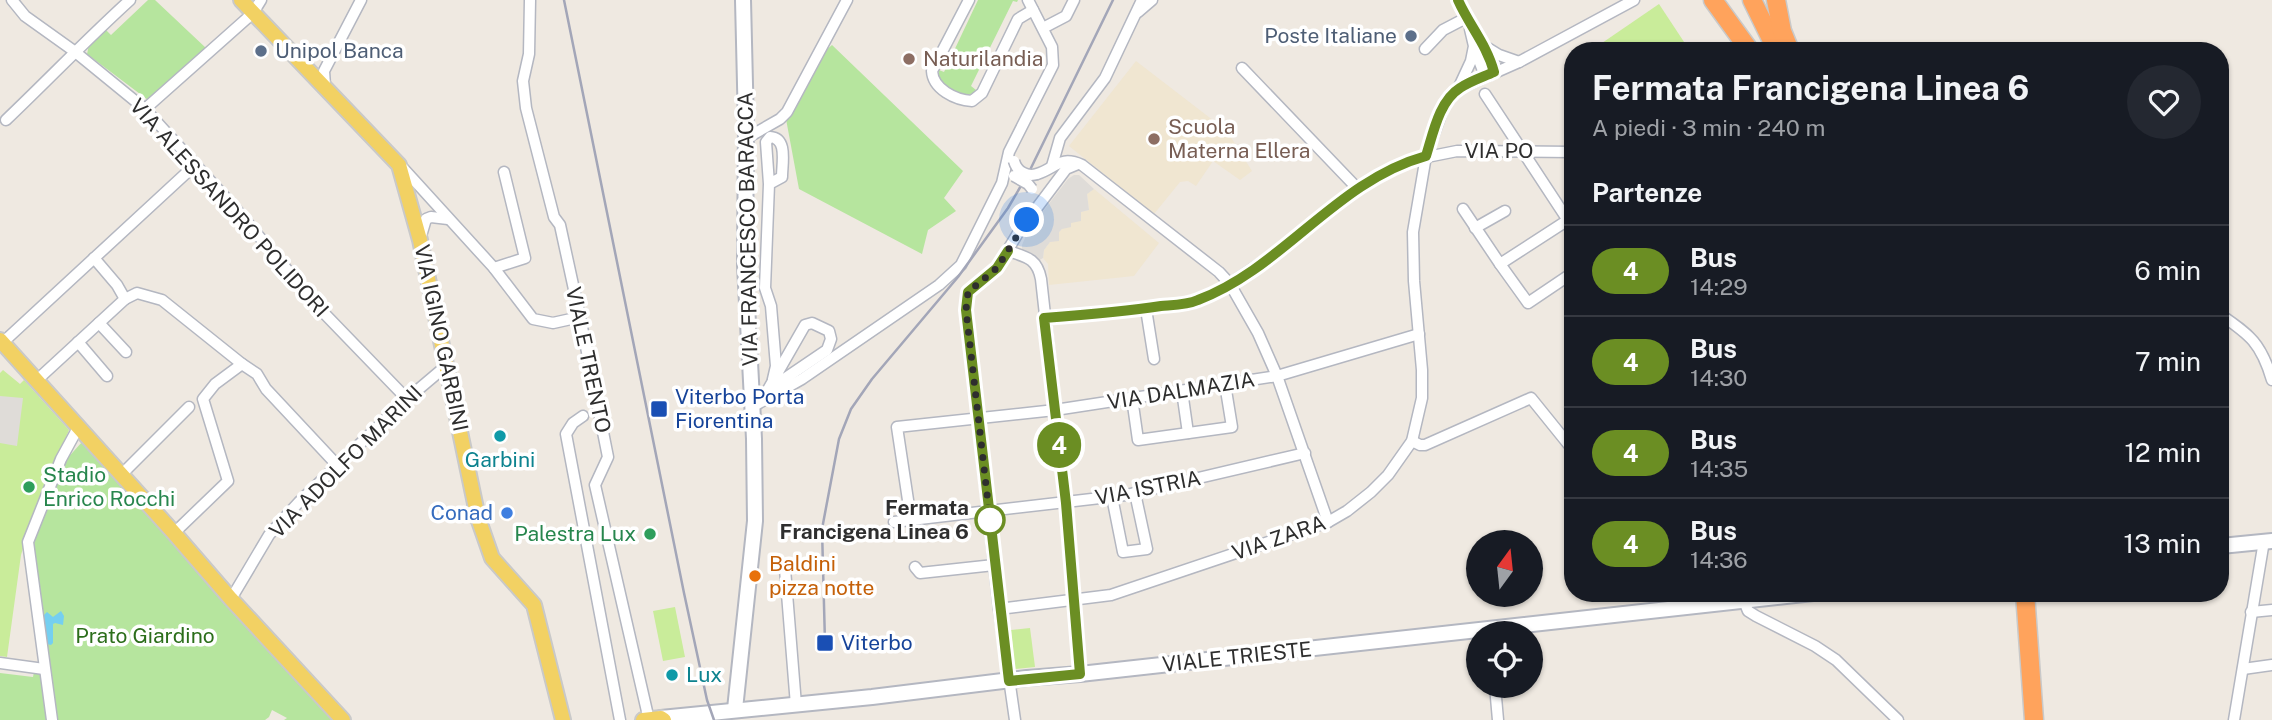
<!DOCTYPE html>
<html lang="it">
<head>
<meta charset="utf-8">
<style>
  body { margin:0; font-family:"Public Sans",sans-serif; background:#242831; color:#f1f3f6; height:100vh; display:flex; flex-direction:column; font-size:26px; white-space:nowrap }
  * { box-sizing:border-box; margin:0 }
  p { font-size:23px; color:#9ea1a6 }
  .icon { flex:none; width:38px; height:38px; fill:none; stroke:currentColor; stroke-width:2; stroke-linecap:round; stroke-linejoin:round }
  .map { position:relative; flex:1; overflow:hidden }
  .sheet { position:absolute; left:1564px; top:42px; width:665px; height:560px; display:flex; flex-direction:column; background:#171b24; border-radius:28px; box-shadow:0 2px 5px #0004 }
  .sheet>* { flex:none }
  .badge { padding:0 14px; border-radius:23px; font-size:24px; line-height:46px }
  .needle { width:46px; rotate:15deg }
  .tools { position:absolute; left:1466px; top:530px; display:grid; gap:14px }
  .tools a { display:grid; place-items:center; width:77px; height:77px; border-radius:50%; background:#171b24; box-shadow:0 2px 5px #0004; font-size:35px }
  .you { position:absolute; width:35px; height:35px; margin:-18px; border:5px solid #fff; border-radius:50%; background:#1a73e8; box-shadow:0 0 0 10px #1a73e833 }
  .map>.badge { position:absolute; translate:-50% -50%; box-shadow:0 0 0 4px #fff }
  h2 { padding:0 28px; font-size:26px; line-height:63px }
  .round { display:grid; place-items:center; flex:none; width:74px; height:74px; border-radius:37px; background:#242831 }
  .overview { display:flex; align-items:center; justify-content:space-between; height:119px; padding:0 28px }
  h1 { font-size:33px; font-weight:700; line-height:52px }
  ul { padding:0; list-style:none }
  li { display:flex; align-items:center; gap:21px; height:91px; padding:0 28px; border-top:2px solid #363941 }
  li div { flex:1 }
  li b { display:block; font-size:26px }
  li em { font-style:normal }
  li .badge { min-width:77px; font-weight:700; text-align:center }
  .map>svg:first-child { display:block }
  .education { fill:#f0e6d1 }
  .green { fill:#b6e59e }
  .pitch { fill:#c9ec9a }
  .plaza { fill:#dfdcd8 }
  .water { fill:#75cff0 }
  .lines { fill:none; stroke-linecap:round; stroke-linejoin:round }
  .street-casing { stroke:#b4b7c1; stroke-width:13 }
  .secondary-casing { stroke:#b4b7c1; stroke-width:18 }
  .primary-casing { stroke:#c9c9c9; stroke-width:18 }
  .highway-casing { stroke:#c9c9c9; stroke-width:21 }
  .street { stroke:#fff; stroke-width:10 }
  .secondary { stroke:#fff; stroke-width:14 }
  .primary { stroke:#f2d163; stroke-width:14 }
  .highway { stroke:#ffa35c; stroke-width:18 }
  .rail { stroke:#a3a6b8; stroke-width:2.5 }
  .street-bridge-casing { stroke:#b4b7c1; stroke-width:13; stroke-linecap:butt }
  .street-bridge { stroke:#fff; stroke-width:10 }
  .line-casing { stroke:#fff; stroke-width:16 }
  .line { stroke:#6b8e23; stroke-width:10 }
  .walk { stroke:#2e2e2e; stroke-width:7; stroke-dasharray:0 12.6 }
  .service-dot { fill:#5c6f8a; stroke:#fff; stroke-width:2.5 }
  .education-dot { fill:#8d6e63; stroke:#fff; stroke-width:2.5 }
  .transit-dot { fill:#1a4fb4; stroke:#fff; stroke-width:2.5 }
  .culture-dot { fill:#0f9aa8; stroke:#fff; stroke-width:2.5 }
  .leisure-dot { fill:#2e9e5b; stroke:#fff; stroke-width:2.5 }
  .shop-dot { fill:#3f7fe0; stroke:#fff; stroke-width:2.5 }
  .stop-dot { fill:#fff; stroke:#6b8e23; stroke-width:3.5 }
  .food-dot { fill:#e8710a; stroke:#fff; stroke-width:2.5 }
  .labels { text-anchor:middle; stroke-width:7; stroke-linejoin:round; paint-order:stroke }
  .service-label { font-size:21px; fill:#4e5e75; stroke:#fff; text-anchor:end }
  .education-label { font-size:21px; fill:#785e54; stroke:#fff; text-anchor:start }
  .street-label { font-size:21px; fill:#2e2e2e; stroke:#fff }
  .transit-label { font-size:21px; fill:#164399; stroke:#fff; text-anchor:start }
  .culture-label { font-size:21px; fill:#0d838f; stroke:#fff }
  .leisure-label { font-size:21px; fill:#27864d; stroke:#fff; text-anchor:start }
  .stop-label { font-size:21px; font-weight:bold; fill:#2e2e2e; stroke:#fff; text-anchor:end }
  .shop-label { font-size:21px; fill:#366cbe; stroke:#fff; text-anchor:end }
  .food-label { font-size:21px; fill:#c56008; stroke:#fff; text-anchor:start }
  .park-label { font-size:21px; fill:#2c6e1b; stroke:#fff }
</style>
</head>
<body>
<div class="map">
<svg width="2272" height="720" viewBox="0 0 2272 720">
  <rect width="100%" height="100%" fill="#efe9e1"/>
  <g class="education">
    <polygon points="1136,61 1227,131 1252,171 1240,180 1213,161 1196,186 1188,181 1180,182 1154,214 1069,146"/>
    <polygon points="1094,189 1159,243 1134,276 1049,285 1048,264 1043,258 1044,250 1050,242 1059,240 1059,232 1062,229 1080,212 1089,210 1087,194"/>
  </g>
  <g class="green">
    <polygon points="148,0 155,0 207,49 148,100 87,54 89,45 105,29 111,35"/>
    <polygon points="978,0 1018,0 1017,2 1013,1 971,86 976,90 974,93 965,96 941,84 938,79 939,70 944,72"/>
    <polygon points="832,45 963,171 944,198 956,211 928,230 922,254 799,189 786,119 817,58"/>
    <polygon points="82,442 334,720 284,720 287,718 272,710 269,717 265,720 56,720 51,700 33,544 64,462"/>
    <polygon points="34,672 41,674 43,679 46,720 0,720 0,673 33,677"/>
  </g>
  <g class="pitch">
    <polygon points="1659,4 1690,51 1607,51 1602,43"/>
    <polygon points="3,370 20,384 24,380 69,430 31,522 21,555 7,657 0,656 0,373"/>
    <polygon points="675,607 685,657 663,661 653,611"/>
    <polygon points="1030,628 1035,667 1015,669 1011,630"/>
  </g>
  <g class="plaza">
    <polygon points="1074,175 1079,175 1094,189 1087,194 1089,210 1081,212 1081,221 1071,223 1071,227 1062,229 1059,232 1059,241 1050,242 1044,250 1043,258 1038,261 1026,255 1022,250 1022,245 1028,231 1068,179"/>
    <polygon points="0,396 23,398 17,446 0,443"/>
  </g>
  <polygon class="water" points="47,612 53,617 61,611 64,616 63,625 55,623 53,624 53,643 51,645 47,644 43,616"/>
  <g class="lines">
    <g class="street-casing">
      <g id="street">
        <polyline points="12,0 25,16 74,51 145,109 235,208 321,310 407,399"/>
        <polyline points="530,0 529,54 523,81 526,108 554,217 560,225 580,317 608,457 595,485 649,720"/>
        <path d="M969,0L932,71C933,89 955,100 972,101L982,93L1018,19L1033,10"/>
        <path d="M1458,0C1469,25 1487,46 1495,72"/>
        <polyline points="1138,12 1152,0"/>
        <polyline points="1043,28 1066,16 1074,0"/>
        <polyline points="1486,47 1499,55 1519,62"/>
        <polyline points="1425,49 1443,30 1466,18"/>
        <polyline points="1475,50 1485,76"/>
        <polyline points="1242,68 1357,188"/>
        <polyline points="325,86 324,71 361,0"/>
        <polyline points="1458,89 1471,61 1474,46 1470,29"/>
        <polyline points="1485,94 1573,228"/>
        <polyline points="145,109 253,13 261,0"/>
        <path d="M6,120C48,80 87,39 130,0"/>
        <polyline points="745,139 780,119 787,112 847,0"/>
        <polyline points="1052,166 1060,138 1105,78 1142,0"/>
        <polyline points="403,168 494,268 533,319 553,323 580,317"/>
        <path d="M1037,174C1056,168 1060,155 1082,165L1219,272L1230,284L1258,333L1277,376L1328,522"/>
        <path d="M769,184L766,142L770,137C788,138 782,163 782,177L769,184L765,288L771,306L776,366L773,379"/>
        <polyline points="1463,209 1500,264 1568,220"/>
        <polyline points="1475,228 1505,211"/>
        <polyline points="421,236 426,219 431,217 448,219"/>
        <path d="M1008,251C1026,257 1037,258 1041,279L1066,503L1080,674"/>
        <polyline points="1500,264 1528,303 1571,274"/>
        <polyline points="494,268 525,258 504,172"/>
        <polyline points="125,299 137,293 162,300 242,364"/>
        <polyline points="1146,309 1154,359"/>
        <path d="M2221,315C2250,335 2261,343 2272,380"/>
        <polyline points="1044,318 1146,309 1196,301 1230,284 1270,257 1357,188 1412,160 1457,151 1573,152"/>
        <polyline points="99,323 126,352"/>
        <polyline points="78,342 107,376"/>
        <polyline points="0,345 195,165"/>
        <polyline points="37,380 125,299 117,285 94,258"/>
        <polyline points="1182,391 1188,433"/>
        <polyline points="1132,398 1138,440 1232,427 1225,384"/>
        <polyline points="762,400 805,325 812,323 829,331 831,339 827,350 768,390"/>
        <polyline points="752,407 802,379 939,285 961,265 1002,183 1009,152 1053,65 1052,47 1028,0"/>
        <polyline points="583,416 573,423 566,434 620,720"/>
        <polyline points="1412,441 1420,445 1425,445 1531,398 1573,450"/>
        <polyline points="122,474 189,407"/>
        <polyline points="1112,497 1123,552 1147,549 1135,493"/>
        <polyline points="911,520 897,427 1055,410 1277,376 1419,334"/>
        <polyline points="894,522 1126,495 1305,453"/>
        <polyline points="174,533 228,481 203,399 215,384 242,364 257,374 266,389 338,466"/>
        <polyline points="915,567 920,573 994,565"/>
        <polyline points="785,569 796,705"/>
        <polyline points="231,599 269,535 299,502 407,399 446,366"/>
        <polyline points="1744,601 1748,611 1756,616 1815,646 1836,660 1898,720"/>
        <polyline points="999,609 1111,595 1328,522 1347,511 1371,492 1388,475 1412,441 1422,398 1422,370 1414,281 1413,232 1426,156 1444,106 1458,89 1519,62 1634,0"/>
        <polyline points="2251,612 2272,610"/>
        <polyline points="0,663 44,669"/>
        <polyline points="2243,669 2272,665"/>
        <polyline points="1495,686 1498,720"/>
        <polyline points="52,720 28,542 61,459 79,426"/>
        <polyline points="1015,720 999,609 966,310 968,292 997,268 1018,233 1066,169 1078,164"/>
        <polyline points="2234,720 2264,541"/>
      </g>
    </g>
    <g class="secondary-casing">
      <g id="secondary">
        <polyline points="2221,546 2272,541"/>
        <polyline points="735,709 755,521 754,439 745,265 746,126 743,0"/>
        <polyline points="661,718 872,697 1027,678 1080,674 1813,593"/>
      </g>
    </g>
    <g class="primary-casing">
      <g id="primary">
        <polyline points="241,0 399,165 420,240 478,518 492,558 534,605 563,720"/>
        <polyline points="0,340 174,533 231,599 343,720"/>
        <polyline points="643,720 661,718 664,720"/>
      </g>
    </g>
    <g class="highway-casing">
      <g id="highway">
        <polyline points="1713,0 1750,51"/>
        <polyline points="1752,0 1777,51"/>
        <polyline points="1776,0 1782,31 1790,51"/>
        <polyline points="2025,593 2034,720"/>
      </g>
    </g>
    <use href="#street" class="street"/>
    <use href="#secondary" class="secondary"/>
    <use href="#primary" class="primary"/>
    <use href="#highway" class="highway"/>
    <g class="rail">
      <polyline points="564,0 684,593 707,700 714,720"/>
      <polyline points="825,643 822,529 839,439 851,409 872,379 958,277 1008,208 1029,172 1113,0"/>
    </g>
    <g class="street-bridge-casing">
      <g id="street-bridge">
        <path d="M1014,161C1017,172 1027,177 1037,174"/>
        <polyline points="1014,176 1028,184 1032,189"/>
      </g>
    </g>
    <use href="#street-bridge" class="street-bridge"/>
  </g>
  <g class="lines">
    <g class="line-casing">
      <path id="line" d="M1008,251L997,268L968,292L966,310L1009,681L1080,674L1066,503L1044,318C1083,315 1122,312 1161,306C1172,305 1187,305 1198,300C1283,268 1336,181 1426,156C1433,134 1439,101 1460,88C1470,81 1483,77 1494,72C1487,45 1469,25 1458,0"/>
    </g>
    <use href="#line" class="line"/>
    <polyline class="walk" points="990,520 966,310 968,292 997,268 1027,220"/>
  </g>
  <g class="service-dot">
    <circle cx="1411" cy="36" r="7"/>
    <circle cx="261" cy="51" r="7"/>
  </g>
  <g class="education-dot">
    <circle cx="909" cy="59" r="7"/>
    <circle cx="1154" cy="139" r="7"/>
  </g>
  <g class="transit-dot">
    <rect x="650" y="400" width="18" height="18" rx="3.5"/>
    <rect x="816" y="634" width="18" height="18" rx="3.5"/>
  </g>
  <g class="culture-dot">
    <circle cx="500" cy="436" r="7"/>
    <circle cx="672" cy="675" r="7"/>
  </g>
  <g class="leisure-dot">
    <circle cx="29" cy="487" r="7"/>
    <circle cx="650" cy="534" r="7"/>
  </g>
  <circle class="shop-dot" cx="507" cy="513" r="7"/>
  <circle class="stop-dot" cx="990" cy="520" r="14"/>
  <circle class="food-dot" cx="755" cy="576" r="7"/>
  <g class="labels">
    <g class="service-label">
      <text x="1397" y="43">Poste Italiane</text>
      <text x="275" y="58" text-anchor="start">Unipol Banca</text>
    </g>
    <g class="education-label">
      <text x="923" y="66">Naturilandia</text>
      <text x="1168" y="134">Scuola<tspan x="1168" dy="24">Materna Ellera</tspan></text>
    </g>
    <g class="street-label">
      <text x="1499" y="158">VIA PO</text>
      <text transform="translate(229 208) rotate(48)" y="7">VIA ALESSANDRO POLIDORI</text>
      <text transform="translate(748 229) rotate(-91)" y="7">VIA FRANCESCO BARACCA</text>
      <text transform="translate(441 338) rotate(78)" y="7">VIA IGINO GARBINI</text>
      <text transform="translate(588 360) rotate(78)" y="7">VIALE TRENTO</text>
      <text transform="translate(1181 391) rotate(-9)" y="7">VIA DALMAZIA</text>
      <text transform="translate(346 462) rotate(-45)" y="7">VIA ADOLFO MARINI</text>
      <text transform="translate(1148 488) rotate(-11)" y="7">VIA ISTRIA</text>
      <text transform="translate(1279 538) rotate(-19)" y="7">VIA ZARA</text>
      <text transform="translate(1237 657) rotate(-6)" y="7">VIALE TRIESTE</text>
    </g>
    <g class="transit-label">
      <text x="675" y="404">Viterbo Porta<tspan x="675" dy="24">Fiorentina</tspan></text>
      <text x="841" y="650">Viterbo</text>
    </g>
    <g class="culture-label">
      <text x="500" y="467">Garbini</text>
      <text x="686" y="682" text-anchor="start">Lux</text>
    </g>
    <g class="leisure-label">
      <text x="43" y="482">Stadio<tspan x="43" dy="24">Enrico Rocchi</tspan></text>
      <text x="636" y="541" text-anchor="end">Palestra Lux</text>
    </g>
    <g class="stop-label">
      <text x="969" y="515">Fermata<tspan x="969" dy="24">Francigena Linea 6</tspan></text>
    </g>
    <g class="shop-label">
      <text x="493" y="520">Conad</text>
    </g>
    <g class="food-label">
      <text x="769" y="571">Baldini<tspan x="769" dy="24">pizza notte</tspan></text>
    </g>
    <g class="park-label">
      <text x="145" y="643">Prato Giardino</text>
    </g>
  </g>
</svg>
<div class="tools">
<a><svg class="needle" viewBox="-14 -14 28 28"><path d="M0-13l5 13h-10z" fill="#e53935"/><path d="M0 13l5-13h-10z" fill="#9ea1a6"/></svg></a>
<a><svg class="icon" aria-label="locate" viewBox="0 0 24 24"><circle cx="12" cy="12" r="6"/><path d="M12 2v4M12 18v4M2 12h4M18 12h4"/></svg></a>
</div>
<div class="you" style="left:1027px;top:220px"></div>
<b class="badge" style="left:1059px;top:445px;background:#6b8e23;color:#fff">4</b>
<section class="sheet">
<div class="overview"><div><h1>Fermata Francigena Linea 6</h1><p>A piedi · 3 min · 240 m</p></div><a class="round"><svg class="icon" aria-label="heart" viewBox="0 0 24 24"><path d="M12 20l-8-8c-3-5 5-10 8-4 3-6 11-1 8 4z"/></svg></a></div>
<h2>Partenze</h2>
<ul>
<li><span class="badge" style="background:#6b8e23;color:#fff">4</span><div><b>Bus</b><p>14:29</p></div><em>6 min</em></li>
<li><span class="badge" style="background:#6b8e23;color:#fff">4</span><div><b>Bus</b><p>14:30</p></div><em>7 min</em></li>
<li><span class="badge" style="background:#6b8e23;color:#fff">4</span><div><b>Bus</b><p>14:35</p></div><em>12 min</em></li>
<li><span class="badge" style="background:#6b8e23;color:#fff">4</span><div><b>Bus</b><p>14:36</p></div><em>13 min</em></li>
</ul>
</section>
</div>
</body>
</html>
